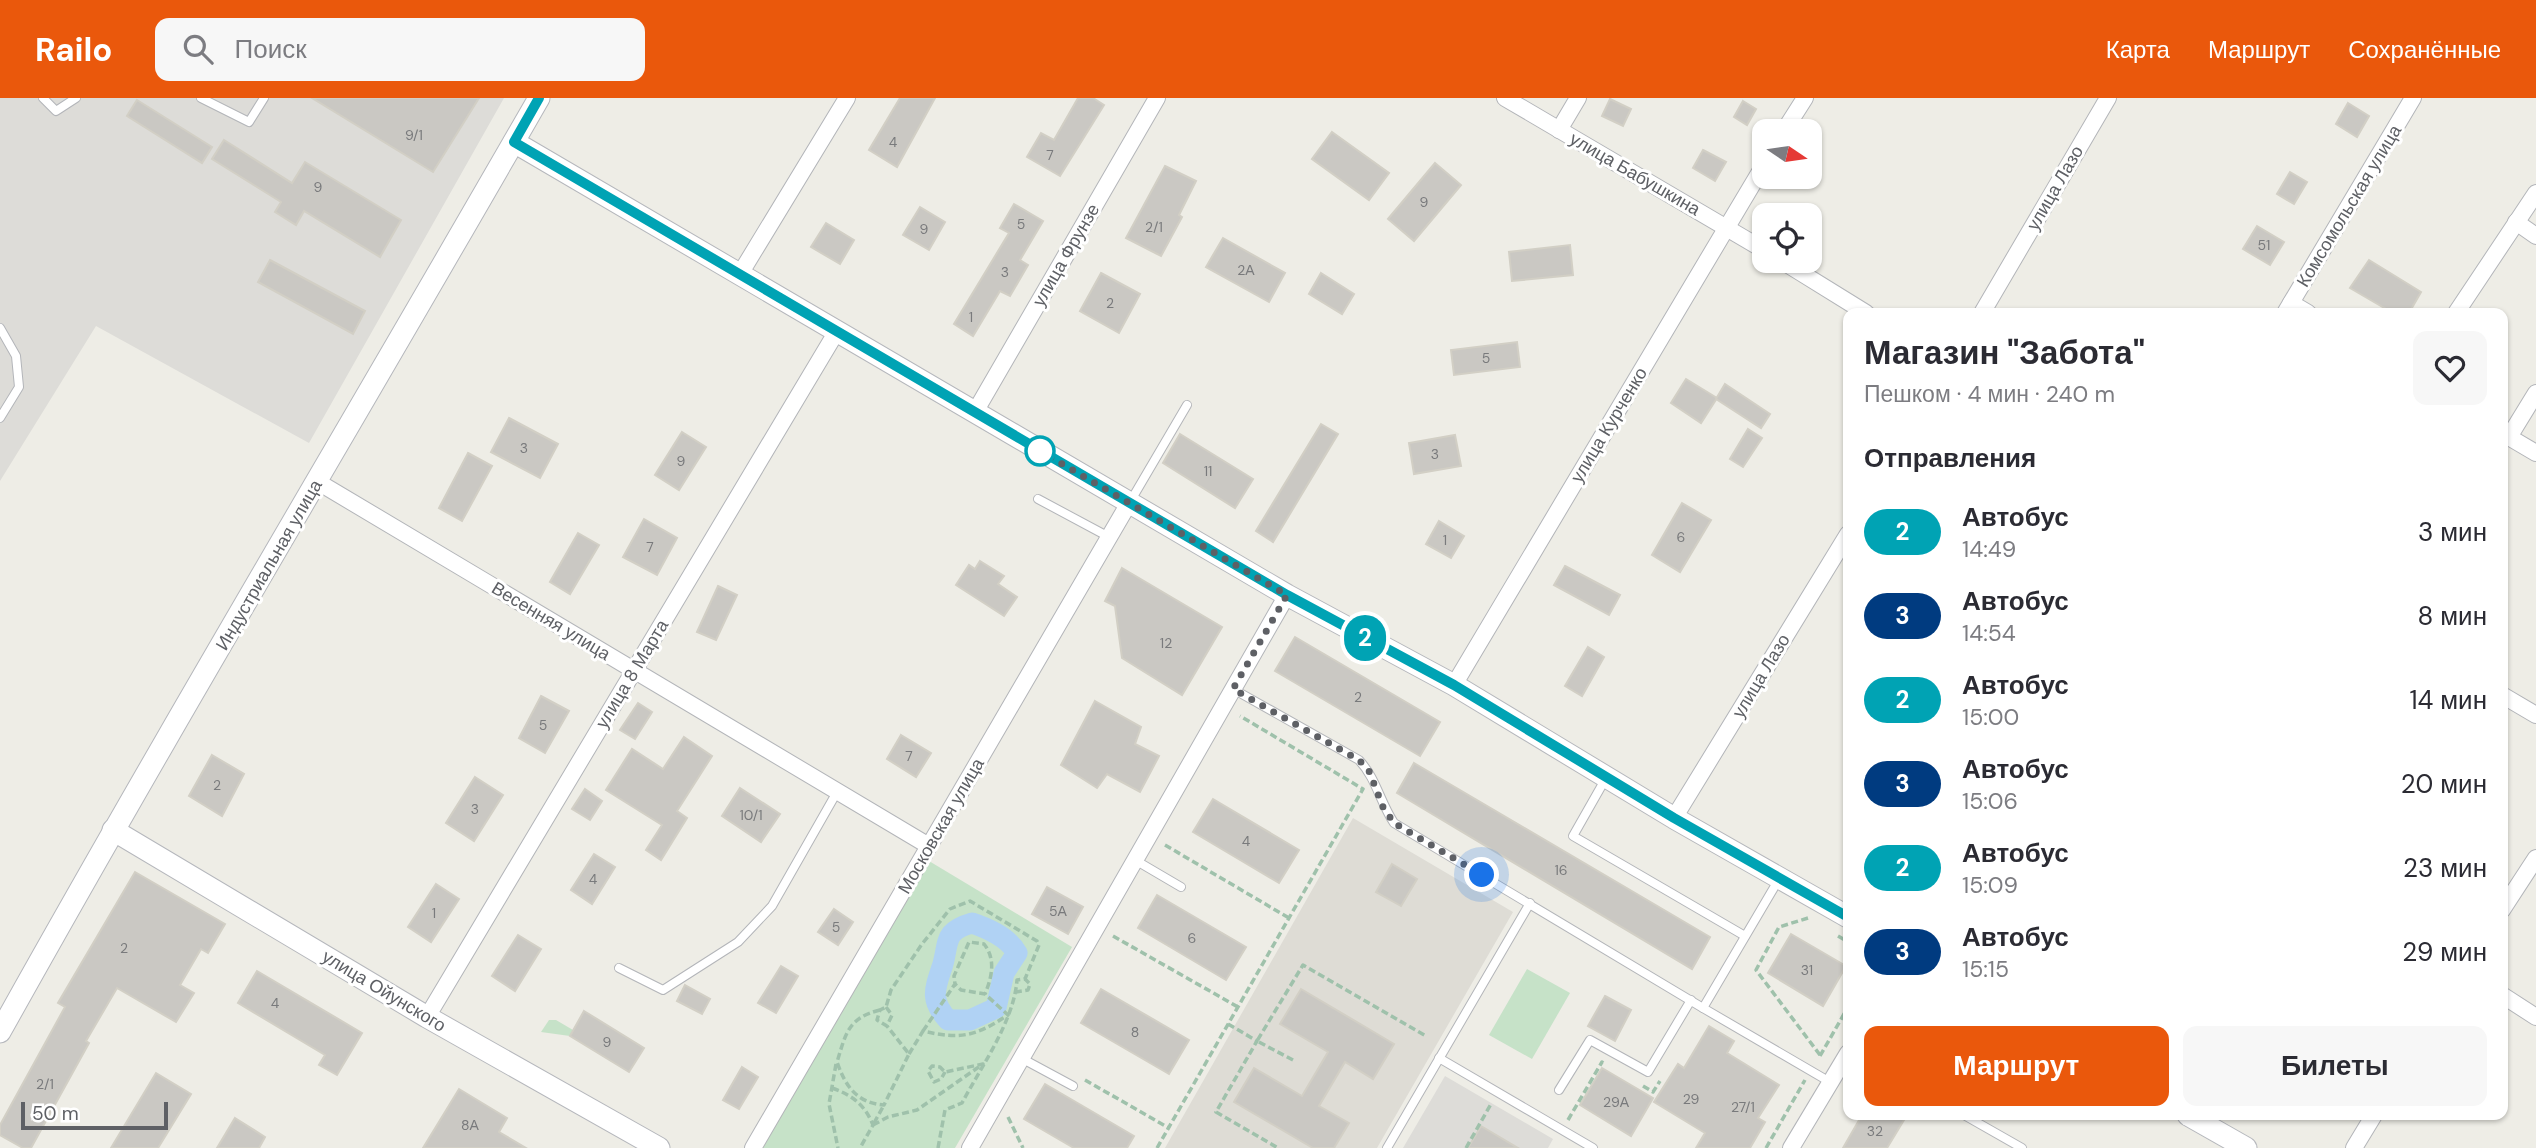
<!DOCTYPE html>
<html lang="ru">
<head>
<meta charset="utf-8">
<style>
  body { margin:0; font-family:"DM Sans",sans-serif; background:#f7f7f7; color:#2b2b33; height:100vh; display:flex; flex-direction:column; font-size:26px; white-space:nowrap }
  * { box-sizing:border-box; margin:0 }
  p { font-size:23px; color:#7c7c81 }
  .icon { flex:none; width:38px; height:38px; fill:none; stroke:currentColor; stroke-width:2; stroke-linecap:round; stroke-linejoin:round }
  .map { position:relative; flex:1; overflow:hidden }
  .details { position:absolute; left:1843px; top:210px; width:665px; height:812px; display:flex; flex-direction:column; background:#fff; border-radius:14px; box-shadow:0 2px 5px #0004 }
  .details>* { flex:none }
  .badge { padding:0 14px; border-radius:23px; font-size:24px; line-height:46px }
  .needle { width:46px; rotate:103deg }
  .controls { position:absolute; left:1752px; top:21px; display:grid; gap:14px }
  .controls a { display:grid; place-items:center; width:70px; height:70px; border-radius:14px; background:#fff; box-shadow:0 2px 5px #0004; font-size:35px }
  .scale { position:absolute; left:21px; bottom:18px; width:147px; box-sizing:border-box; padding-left:7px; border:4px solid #5e6065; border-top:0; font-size:19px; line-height:24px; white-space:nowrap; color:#5e6065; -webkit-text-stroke:5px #fff; paint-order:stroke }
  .you { position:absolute; width:35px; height:35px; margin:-18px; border:5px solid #fff; border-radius:50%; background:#1a73e8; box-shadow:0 0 0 10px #1a73e833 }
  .map>.badge { position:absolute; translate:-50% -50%; box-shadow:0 0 0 4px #fff }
  h2 { padding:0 21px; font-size:26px; line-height:63px }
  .round { display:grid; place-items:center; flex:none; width:74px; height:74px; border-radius:14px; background:#f7f7f7 }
  .head { display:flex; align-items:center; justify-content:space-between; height:119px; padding:0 21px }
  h1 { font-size:33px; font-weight:800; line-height:52px }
  .action { display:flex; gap:14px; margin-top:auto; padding:14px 21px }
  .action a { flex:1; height:80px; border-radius:14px; background:#ea580c; color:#fff; font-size:28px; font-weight:800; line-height:80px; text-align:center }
  .action a+a { background:#f7f7f7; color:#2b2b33 }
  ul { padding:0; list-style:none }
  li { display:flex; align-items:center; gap:21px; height:84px; padding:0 21px }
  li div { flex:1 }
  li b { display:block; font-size:26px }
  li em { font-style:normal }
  li .badge { min-width:77px; font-weight:700; text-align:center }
  header { display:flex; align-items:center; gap:42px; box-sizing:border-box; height:98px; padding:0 35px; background:#ea580c; color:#fff }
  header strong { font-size:33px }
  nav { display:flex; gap:38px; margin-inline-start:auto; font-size:24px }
  .search { width:490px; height:63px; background:#f7f7f7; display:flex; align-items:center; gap:18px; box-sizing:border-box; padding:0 24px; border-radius:14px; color:#7c7c81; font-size:26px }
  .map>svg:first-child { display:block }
  .industrial { fill:#dddcd8 }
  .education { fill:#dedcd5 }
  .green { fill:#c6e2c8 }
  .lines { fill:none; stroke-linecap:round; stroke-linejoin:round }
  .canal { stroke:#b0d2f4; stroke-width:21 }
  .building { fill:#cac8c3; stroke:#d2cfc5; stroke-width:2 }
  .service-casing { stroke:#b3b5b9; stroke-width:10 }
  .minor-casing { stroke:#b3b5b9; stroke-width:18 }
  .secondary-casing { stroke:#b5b7bc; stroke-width:23 }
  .path { stroke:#9fc1ab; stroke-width:3.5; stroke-dasharray:7 3.5; stroke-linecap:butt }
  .service { stroke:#fff; stroke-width:8 }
  .minor { stroke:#fff; stroke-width:16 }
  .secondary { stroke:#fff; stroke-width:21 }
  .line-casing { stroke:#fff; stroke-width:16 }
  .line { stroke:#00a3b4; stroke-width:10 }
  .walk { stroke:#5e6065; stroke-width:7; stroke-dasharray:0 12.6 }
  .stop-dot { fill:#fff; stroke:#00a3b4; stroke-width:3.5 }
  .labels { text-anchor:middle; stroke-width:6; stroke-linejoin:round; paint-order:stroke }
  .number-label { font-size:14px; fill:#797a7c }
  .street-label { font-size:18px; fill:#5e6065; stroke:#fff }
</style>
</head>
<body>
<header>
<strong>Railo</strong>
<div class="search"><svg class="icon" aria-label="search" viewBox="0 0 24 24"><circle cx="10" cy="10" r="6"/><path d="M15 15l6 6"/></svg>Поиск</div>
<nav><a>Карта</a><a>Маршрут</a><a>Сохранённые</a></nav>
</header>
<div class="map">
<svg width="2536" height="1050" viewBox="0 0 2536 1050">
  <rect width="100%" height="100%" fill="#eeede6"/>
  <g class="industrial">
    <polygon points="0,0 504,0 309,345 96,228 0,383"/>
    <polygon points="1445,978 1553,1041 1548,1050 1403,1050"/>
  </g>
  <polygon class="education" points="1353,720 1513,814 1377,1050 1165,1050"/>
  <g class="green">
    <polygon points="929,763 1072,849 955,1050 760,1050"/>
    <polygon points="1527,871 1570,895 1532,961 1489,937"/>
    <polygon points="549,922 556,922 573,932 570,938 541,934"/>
  </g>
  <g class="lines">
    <path class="canal" d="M972,825C987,830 1009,840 1017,855L1004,875L996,910L970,922H948C929,901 935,891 943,866C949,843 944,833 972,825Z"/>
  </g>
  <g class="building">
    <polygon points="312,0 479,0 433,74"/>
    <polygon points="900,0 935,0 897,69 869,52"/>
    <polygon points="1078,0 1093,0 1104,7 1060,78 1027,59 1041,35 1054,42"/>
    <polygon points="1610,1 1631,11 1623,28 1602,18"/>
    <polygon points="137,2 212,49 202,65 127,18"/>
    <polygon points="1743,3 1756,11 1747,27 1734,19"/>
    <polygon points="2348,5 2369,18 2357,39 2336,26"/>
    <polygon points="1332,34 1389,75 1369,102 1312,61"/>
    <polygon points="224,42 292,85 305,64 401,122 380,159 304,113 296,127 275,114 281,104 212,61"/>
    <polygon points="1703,52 1726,64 1715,83 1693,70"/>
    <polygon points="1435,65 1461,87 1414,143 1388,121"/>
    <polygon points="1165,68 1196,83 1179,117 1182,119 1161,158 1126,140"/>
    <polygon points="2290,74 2307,84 2294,106 2277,96"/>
    <polygon points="1014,106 1043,123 1020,162 1028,167 1010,198 1000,193 973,238 954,226 1009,135 1000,130"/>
    <polygon points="920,109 945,124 929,152 903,137"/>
    <polygon points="826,125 854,142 840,166 811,149"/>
    <polygon points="2257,128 2284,144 2270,167 2243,151"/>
    <polygon points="1223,140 1285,175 1269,204 1206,169"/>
    <polygon points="1570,147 1573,177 1512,183 1509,154"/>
    <polygon points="270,162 365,213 353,236 258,184"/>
    <polygon points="2369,162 2421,194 2409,215 2393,215 2350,190"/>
    <polygon points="1101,175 1140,196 1119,235 1080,213"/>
    <polygon points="1321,175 1354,196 1342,216 1309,196"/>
    <polygon points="1517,244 1520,269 1454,277 1451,252"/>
    <polygon points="1686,281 1717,300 1701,325 1671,305"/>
    <polygon points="1725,286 1770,316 1761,330 1716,301"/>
    <polygon points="509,320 558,346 540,380 491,354"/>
    <polygon points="1321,326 1338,336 1273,444 1256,433"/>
    <polygon points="1748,331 1762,340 1743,369 1730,361"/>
    <polygon points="682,334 706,349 679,392 655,377"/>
    <polygon points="1180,336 1253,381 1235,410 1163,365"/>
    <polygon points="1455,337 1461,368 1414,376 1409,345"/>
    <polygon points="468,355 492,368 462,423 439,410"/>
    <polygon points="1682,405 1711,422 1680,474 1652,457"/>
    <polygon points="644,421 677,440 657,477 623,459"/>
    <polygon points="1439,423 1464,438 1451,460 1426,446"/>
    <polygon points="578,435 599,447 570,496 550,484"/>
    <polygon points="980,463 1004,478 998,486 1017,499 1004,518 956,487 969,467 975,471"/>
    <polygon points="1565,468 1620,497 1609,517 1554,487"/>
    <polygon points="1122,470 1222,529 1182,597 1122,560 1115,508 1105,503"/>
    <polygon points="718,488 737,497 716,542 697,534"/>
    <polygon points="1295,539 1440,624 1420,658 1275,573"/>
    <polygon points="1588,549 1604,559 1582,598 1565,588"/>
    <polygon points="541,598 569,613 545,655 519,640"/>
    <polygon points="1095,603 1141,629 1135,646 1159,658 1140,694 1107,676 1097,690 1061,667"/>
    <polygon points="638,605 652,614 635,641 620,632"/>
    <polygon points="901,637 931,655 916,679 887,661"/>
    <polygon points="684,639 712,658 677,713 687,720 661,762 646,752 662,727 606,692 632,651 663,671"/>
    <polygon points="212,657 244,676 222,718 189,698"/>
    <polygon points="1414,665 1710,839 1692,871 1397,695"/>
    <polygon points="475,679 503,697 474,743 446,725"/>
    <polygon points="740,690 780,716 761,744 722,718"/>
    <polygon points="585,691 602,703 590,722 572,711"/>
    <polygon points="1213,701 1299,752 1279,785 1193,734"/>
    <polygon points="594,756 615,769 592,806 571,792"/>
    <polygon points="1392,766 1417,781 1401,808 1376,794"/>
    <polygon points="135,774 225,826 208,855 201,851 180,887 194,895 176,924 117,890 86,943 89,945 31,1050 23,1050 0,1037 0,1027 65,909 58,905"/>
    <polygon points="436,786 459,801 431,844 408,829"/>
    <polygon points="1047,789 1083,809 1068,836 1032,816"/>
    <polygon points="1157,797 1246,849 1226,882 1138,830"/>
    <polygon points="834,811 853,824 838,847 818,834"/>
    <polygon points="1791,836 1846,868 1823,908 1768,875"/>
    <polygon points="518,837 541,851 515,893 492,878"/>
    <polygon points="781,868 798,878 776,915 758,905"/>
    <polygon points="257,873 362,935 337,977 319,967 325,957 238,905"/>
    <polygon points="685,887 710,901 702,916 677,903"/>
    <polygon points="1101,891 1189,942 1169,976 1081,925"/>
    <polygon points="1301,891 1394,946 1373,981 1345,964 1319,1008 1349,1025 1334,1050 1313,1050 1234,1004 1254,970 1302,998 1328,954 1280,926"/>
    <polygon points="1605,898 1631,912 1615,943 1588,928"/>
    <polygon points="584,913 644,950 629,974 570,938"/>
    <polygon points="1709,928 1734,943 1727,955 1779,987 1758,1020 1765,1024 1750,1050 1696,1050 1705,1035 1654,1004 1678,966 1684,970"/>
    <polygon points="742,969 758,979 739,1011 723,1002"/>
    <polygon points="1602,970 1653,1000 1631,1038 1580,1007"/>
    <polygon points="156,975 191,996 158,1050 111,1050"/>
    <polygon points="1045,986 1134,1038 1127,1050 1074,1050 1024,1021"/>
    <polygon points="459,991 507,1020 499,1034 526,1050 423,1050"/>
    <polygon points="1862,1017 1907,1017 1887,1050 1843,1050"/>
    <polygon points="235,1020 265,1039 259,1050 217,1050"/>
    <polygon points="1481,1028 1518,1050 1468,1050"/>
  </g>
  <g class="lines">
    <g class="service-casing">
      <g id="service">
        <polyline points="43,0 56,13 76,0"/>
        <polyline points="201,0 249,24 264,0"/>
        <polyline points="0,230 16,258 19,289 0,320"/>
        <polyline points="1038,401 1109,439"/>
        <polyline points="1130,404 1187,307"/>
        <path d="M1233,591L1359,662C1376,680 1380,704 1394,725L1703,910L1779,781"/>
        <polyline points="1606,680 1573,738 1745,838"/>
        <polyline points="1135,762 1181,789"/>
        <polyline points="619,870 663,892 738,844 772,808 837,694"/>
        <polyline points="1703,910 1830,984"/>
        <polyline points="1021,960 1073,988"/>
        <polyline points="1439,960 1593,1050"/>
        <polyline points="1559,992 1590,942 1648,974 1691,902"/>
        <polyline points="1964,1017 2022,1050"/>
        <polyline points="1387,1050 1530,805"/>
      </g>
    </g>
    <g class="minor-casing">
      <g id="minor">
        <polyline points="1505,0 1764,152"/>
        <polyline points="1559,32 1578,0"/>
        <polyline points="1784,33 1805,0"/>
        <polyline points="2516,124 2536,138"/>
        <polyline points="1782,163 1866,215"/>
        <polyline points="740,176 847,0"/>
        <polyline points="2291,205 2308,215"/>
        <polyline points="1982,215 2108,0"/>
        <polyline points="2285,215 2413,0"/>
        <polyline points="2456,215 2536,95"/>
        <polyline points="975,314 1157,0"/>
        <polyline points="2502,335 2536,355"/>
        <polyline points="2509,339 2536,295"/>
        <polyline points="318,384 929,748"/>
        <polyline points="1454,587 1764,67"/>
        <polyline points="2502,597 2536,617"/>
        <polyline points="1674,720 1848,436"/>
        <polyline points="2502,812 2536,760"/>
        <polyline points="2502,897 2536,919"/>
        <polyline points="427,919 837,233"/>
        <polyline points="753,1050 1129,405"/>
        <polyline points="970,1050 1287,497"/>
        <polyline points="1791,1050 1848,955"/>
        <polyline points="2354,1050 2374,1017"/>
      </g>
    </g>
    <g class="secondary-casing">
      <g id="secondary">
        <polyline points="514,44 1287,497 1454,587 1674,720 1848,819"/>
        <polyline points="113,732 427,919 659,1050"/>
        <path d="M0,934C175,620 360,312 539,0"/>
        <polyline points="2188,1017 2246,1050"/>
      </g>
    </g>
    <g class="path">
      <polyline points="1165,747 1289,820"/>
      <polyline points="1808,820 1779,829 1756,872 1820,957"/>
      <polyline points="1113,838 1238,909"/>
      <polyline points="1838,838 1848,844"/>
      <polyline points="886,909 892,917 887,928 877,922 880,912 886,909 891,892 922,846 950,811 970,803 1037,843 1039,847 1025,881"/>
      <path d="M880,912C848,920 846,935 837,964C845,987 856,1005 884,1007L909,956L887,928"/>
      <polyline points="1228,926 1257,943 1216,1014 1278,1050"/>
      <path d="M923,933L955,886L954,878L969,844L984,846C996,861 992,879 985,896"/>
      <path d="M909,956L923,933C961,942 976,938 1008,917L985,896L961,892L955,886"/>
      <polyline points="1820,958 1848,909"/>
      <polyline points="1293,962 1257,943 1303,867 1426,938"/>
      <polyline points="836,966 829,1006 838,1050"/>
      <polyline points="1085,982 1169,1030"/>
      <polyline points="1643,988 1653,994 1660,983"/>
      <path d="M832,990C852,997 865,1007 873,1027L860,1050"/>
      <polyline points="1008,1019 1023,1050"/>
      <polyline points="1568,1022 1602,964 1603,965"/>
      <polyline points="874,1025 884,1007"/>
      <polyline points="873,1027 888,1019 917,1012 983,966 945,974 940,969 932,968 928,973 934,984 941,981 945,974"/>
      <path d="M938,1050L945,1012L962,1005C981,969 1014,923 1017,882L1025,881L1030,886L1028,892L1016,894"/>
      <polyline points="1157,1050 1363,691 1240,618"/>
      <polyline points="1466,1050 1491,1006"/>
      <polyline points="1766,1050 1805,982"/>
    </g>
    <use href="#service" class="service"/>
    <use href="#minor" class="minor"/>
    <use href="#secondary" class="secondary"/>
  </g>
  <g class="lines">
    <g class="line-casing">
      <polyline id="line" points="539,0 514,44 1287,497 1454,587 1674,720 1848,819"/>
    </g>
    <use href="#line" class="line"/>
    <polyline class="walk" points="1040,353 1287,497 1233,591 1359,662 1369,673 1383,709 1394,725 1482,777"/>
  </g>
  <circle class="stop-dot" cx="1040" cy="353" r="14"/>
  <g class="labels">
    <g class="number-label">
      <text x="414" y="42">9/1</text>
      <text x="893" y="49">4</text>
      <text x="1050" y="62">7</text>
      <text x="318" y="94">9</text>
      <text x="1424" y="109">9</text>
      <text x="1021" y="131">5</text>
      <text x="1154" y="134">2/1</text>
      <text x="924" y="136">9</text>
      <text x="2264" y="152">51</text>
      <text x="1246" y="177">2А</text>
      <text x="1005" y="179">3</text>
      <text x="1110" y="210">2</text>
      <text x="971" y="224">1</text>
      <text x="1486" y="265">5</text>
      <text x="524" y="355">3</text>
      <text x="1435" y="361">3</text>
      <text x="681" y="368">9</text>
      <text x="1208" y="378">11</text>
      <text x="1681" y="444">6</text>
      <text x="1445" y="447">1</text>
      <text x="650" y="454">7</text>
      <text x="1166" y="550">12</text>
      <text x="1358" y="604">2</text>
      <text x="543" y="632">5</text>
      <text x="909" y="663">7</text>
      <text x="217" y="692">2</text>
      <text x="475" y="716">3</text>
      <text x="751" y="722">10/1</text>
      <text x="1246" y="748">4</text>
      <text x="1561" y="777">16</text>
      <text x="593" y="786">4</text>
      <text x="1058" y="818">5А</text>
      <text x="434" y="820">1</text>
      <text x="836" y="834">5</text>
      <text x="1192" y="845">6</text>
      <text x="124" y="855">2</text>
      <text x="1807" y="877">31</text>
      <text x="275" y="910">4</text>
      <text x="1135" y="939">8</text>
      <text x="607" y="949">9</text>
      <text x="45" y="991">2/1</text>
      <text x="1691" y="1006">29</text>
      <text x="1616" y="1009">29А</text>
      <text x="1743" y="1014">27/1</text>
      <text x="470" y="1032">8А</text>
      <text x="1875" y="1038">32</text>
    </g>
    <g class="street-label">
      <text transform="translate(1635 76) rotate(30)" y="6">улица Бабушкина</text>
      <text transform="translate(2055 90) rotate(-60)" y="6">улица Лазо</text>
      <text transform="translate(2349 108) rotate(-59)" y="6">Комсомольская улица</text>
      <text transform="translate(1066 157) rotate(-60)" y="6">улица Фрунзе</text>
      <text transform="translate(1609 327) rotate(-59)" y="6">улица Курченко</text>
      <text transform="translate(269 467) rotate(-60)" y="6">Индустриальная улица</text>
      <text transform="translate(551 523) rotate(31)" y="6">Весенняя улица</text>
      <text transform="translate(632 576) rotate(-59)" y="6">улица 8 Марта</text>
      <text transform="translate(1761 578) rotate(-59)" y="6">улица Лазо</text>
      <text transform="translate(941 728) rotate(-60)" y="6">Московская улица</text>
      <text transform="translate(384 893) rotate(31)" y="6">улица Ойунского</text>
    </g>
  </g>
</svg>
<div class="controls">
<a><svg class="needle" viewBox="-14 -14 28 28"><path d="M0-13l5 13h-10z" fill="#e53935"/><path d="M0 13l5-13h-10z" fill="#7c7c81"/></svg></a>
<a><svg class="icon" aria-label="locate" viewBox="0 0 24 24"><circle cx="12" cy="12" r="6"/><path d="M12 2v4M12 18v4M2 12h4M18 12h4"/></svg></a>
</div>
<div class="scale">50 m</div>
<div class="you" style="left:1482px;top:777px"></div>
<b class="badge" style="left:1365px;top:540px;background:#00a3b4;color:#fff">2</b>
<section class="details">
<div class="head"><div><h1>Магазин &quot;Забота&quot;</h1><p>Пешком · 4 мин · 240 m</p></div><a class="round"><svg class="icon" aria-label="heart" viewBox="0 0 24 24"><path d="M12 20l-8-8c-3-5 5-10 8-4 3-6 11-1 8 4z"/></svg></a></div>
<h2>Отправления</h2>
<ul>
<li><span class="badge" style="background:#00a3b4;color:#fff">2</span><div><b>Автобус</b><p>14:49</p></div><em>3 мин</em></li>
<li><span class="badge" style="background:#003b80;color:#fff">3</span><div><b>Автобус</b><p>14:54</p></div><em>8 мин</em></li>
<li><span class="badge" style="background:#00a3b4;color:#fff">2</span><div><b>Автобус</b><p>15:00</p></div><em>14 мин</em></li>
<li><span class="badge" style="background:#003b80;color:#fff">3</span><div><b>Автобус</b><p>15:06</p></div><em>20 мин</em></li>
<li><span class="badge" style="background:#00a3b4;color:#fff">2</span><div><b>Автобус</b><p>15:09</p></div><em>23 мин</em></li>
<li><span class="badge" style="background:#003b80;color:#fff">3</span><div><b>Автобус</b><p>15:15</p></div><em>29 мин</em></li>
</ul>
<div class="action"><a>Маршрут</a><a>Билеты</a></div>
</section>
</div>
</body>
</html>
